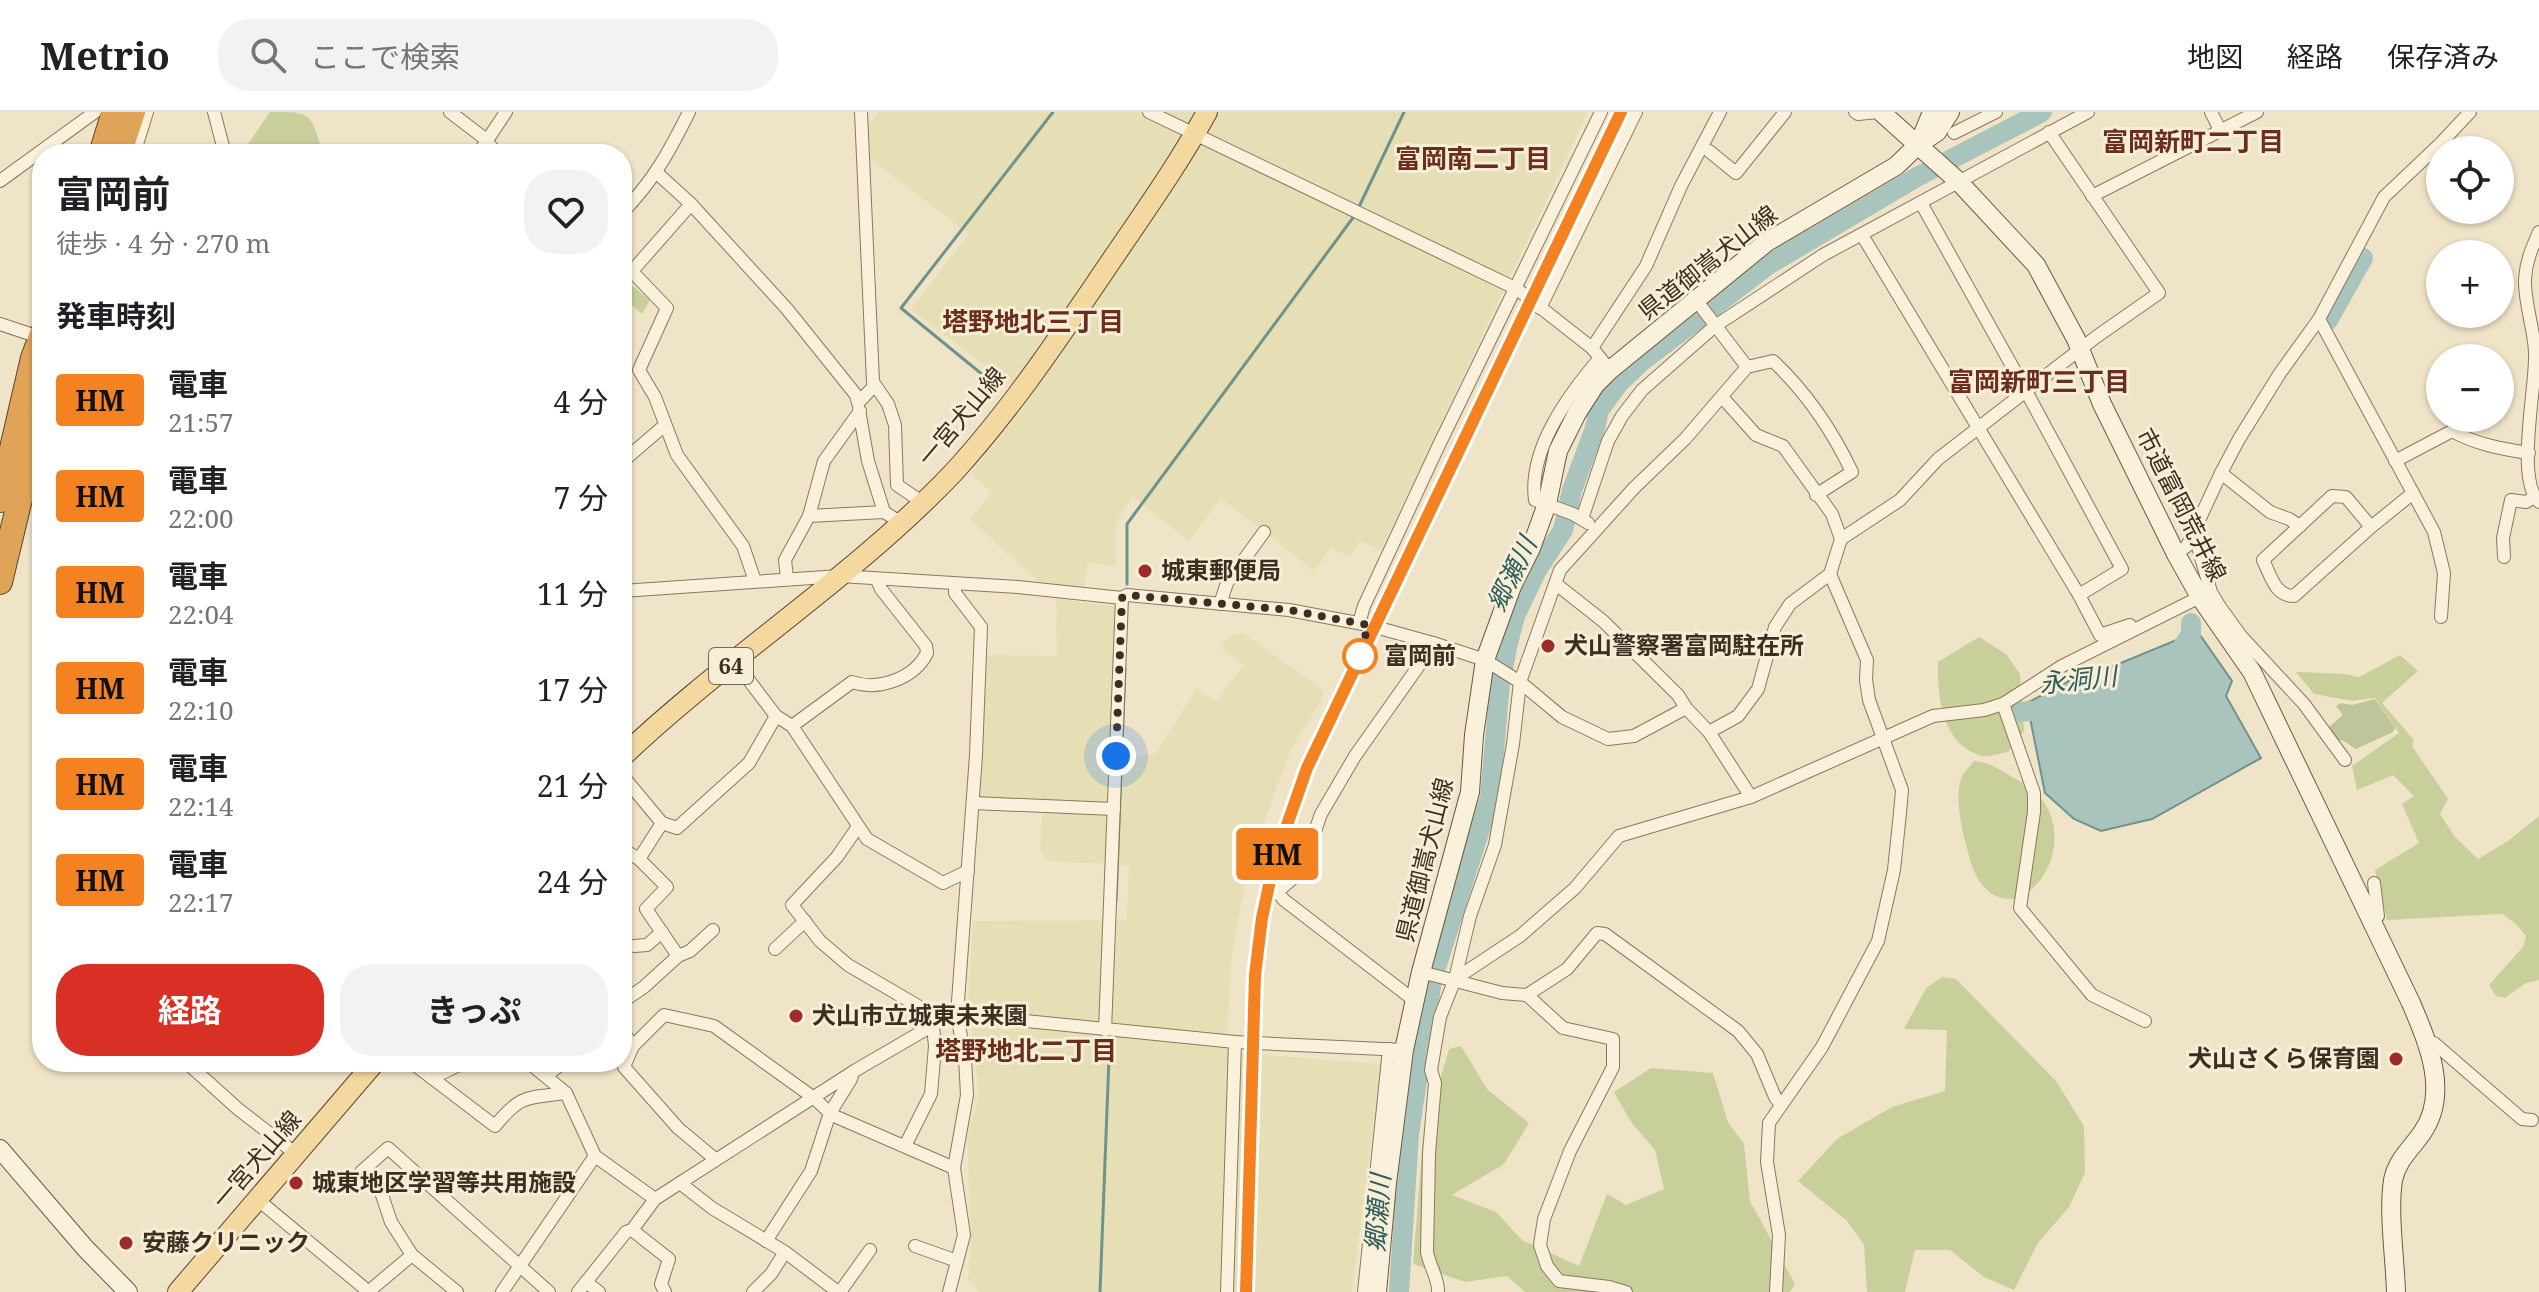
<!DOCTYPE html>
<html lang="ja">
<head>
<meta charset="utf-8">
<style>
  body { margin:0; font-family:"Noto Serif","Noto Sans JP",serif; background:#f2f2f2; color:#202124; height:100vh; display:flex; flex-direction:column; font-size:30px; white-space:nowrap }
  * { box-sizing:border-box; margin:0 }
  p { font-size:26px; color:#757577 }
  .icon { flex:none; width:44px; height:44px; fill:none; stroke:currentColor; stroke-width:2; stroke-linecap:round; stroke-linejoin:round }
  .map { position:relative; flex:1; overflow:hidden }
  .details { position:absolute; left:32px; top:32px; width:600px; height:928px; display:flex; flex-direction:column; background:#fff; border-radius:32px; box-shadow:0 2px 6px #0004 }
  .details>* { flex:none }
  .badge { padding:0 16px; border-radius:6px; font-size:28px; line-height:52px }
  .fabs { position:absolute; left:2426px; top:24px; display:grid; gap:16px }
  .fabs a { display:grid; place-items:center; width:88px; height:88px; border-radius:50%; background:#fff; box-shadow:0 2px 6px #0004; font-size:40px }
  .you { position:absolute; width:40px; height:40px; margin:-20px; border:6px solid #fff; border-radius:50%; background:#1a73e8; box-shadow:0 0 0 12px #1a73e833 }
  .map>.badge { position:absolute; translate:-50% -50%; box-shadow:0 0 0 4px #fff }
  h2 { padding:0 24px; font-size:30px; line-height:72px }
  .round { display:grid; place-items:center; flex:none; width:84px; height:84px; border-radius:32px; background:#f2f2f2 }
  .head { display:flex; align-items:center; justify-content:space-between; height:136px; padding:0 24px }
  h1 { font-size:38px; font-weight:700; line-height:60px }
  .button { display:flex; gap:16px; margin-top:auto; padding:16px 24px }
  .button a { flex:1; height:92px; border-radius:32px; background:#d93025; color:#fff; font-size:32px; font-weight:700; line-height:92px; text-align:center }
  .button a+a { background:#f2f2f2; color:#202124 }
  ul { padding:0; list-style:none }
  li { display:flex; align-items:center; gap:24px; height:96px; padding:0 24px }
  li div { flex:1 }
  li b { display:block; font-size:30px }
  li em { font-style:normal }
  li .badge { min-width:88px; font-weight:700; text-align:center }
  header { display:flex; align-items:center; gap:48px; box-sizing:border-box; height:112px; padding:0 40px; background:#fff; border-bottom:2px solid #e0e0e0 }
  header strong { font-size:38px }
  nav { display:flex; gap:44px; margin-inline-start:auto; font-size:28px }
  .search { width:560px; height:72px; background:#f2f2f2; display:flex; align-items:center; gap:20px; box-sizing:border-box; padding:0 28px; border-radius:32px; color:#757577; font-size:30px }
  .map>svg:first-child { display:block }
  .farmland { fill:#e6deb5 }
  .green { fill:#c9cf9b }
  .cemetery { fill:#bfc49a }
  .water { fill:#a9c4bc; stroke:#6f938a; stroke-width:2 }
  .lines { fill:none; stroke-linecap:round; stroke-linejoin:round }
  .stream { stroke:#6f938a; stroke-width:3 }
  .river { stroke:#a9c4bc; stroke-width:20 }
  .street-casing { stroke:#8d765c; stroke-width:14 }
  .secondary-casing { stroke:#6f573f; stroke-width:20 }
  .primary-casing { stroke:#5b4430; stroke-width:22 }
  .highway-casing { stroke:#5b4430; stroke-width:26 }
  .street { stroke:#faf1dc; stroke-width:12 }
  .secondary { stroke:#faf1dc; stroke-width:18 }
  .primary { stroke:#f3d9a0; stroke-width:20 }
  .highway { stroke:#e0a458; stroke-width:24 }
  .rail-casing { stroke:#3d2e20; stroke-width:6 }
  .rail { stroke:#f7eed8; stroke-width:3; stroke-dasharray:9; stroke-linecap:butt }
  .line-casing { stroke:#fff; stroke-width:18 }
  .line { stroke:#f58220; stroke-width:12 }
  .walk { stroke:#3d2e20; stroke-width:8; stroke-dasharray:0 14.4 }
  .poi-dot { fill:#9e2a2b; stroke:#f7eed8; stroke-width:3 }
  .stop-dot { fill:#fff; stroke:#f58220; stroke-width:4 }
  .labels { text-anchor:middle; stroke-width:6; stroke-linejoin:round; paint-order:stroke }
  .shield { fill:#f7eed8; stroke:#756857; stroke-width:2 }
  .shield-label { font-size:22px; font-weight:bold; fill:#3d2e20 }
  .street-label { font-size:24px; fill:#3d2e20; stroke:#f7eed8 }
  .poi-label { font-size:24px; font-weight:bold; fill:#3d2e20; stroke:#f7eed8; text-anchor:start }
  .stop-label { font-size:24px; font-weight:bold; fill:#3d2e20; stroke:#f7eed8; text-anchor:start }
  .neighbourhood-label { font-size:26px; font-weight:bold; fill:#6b2e1e; stroke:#f7eed8 }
  .water-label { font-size:26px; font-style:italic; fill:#2f5d5a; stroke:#f7eed8 }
</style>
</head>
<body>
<header>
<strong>Metrio</strong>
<div class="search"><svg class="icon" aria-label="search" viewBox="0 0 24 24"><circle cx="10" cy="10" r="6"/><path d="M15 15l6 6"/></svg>ここで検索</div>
<nav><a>地図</a><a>経路</a><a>保存済み</a></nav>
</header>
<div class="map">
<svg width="2539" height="1180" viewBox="0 0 2539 1180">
  <rect width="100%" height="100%" fill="#f0e4c8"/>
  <g class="farmland">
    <polygon points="879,0 1588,0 1381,438 1359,429 1350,445 1331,435 1314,459 1221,386 1189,429 1133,384 1116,410 1116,450 1113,454 1088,450 1084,476 1039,470 970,407 992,381 971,361 1030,288 911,197 969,122 871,47 867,15"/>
    <polygon points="1056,487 1116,494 1112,646 1155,642 1197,577 1216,590 1244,553 1221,536 1228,525 1243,521 1323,578 1323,586 1291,637 1249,751 1232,840 1226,940 1381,952 1352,1180 980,1180 968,1170 971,1128 967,1027 979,983 968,891 973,809 1127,808 1129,753 1047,749 1040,737 1043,690 979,687 987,543 1057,544"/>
  </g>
  <g class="green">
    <path d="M270,0C311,0 310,0 322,38L333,42H241Z"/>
    <polygon points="622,166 650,188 642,202 622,184"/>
    <path d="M1979,525L2006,542L2020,562L2024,619L2008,640C2001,641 1990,645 1983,644C1942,634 1937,584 1938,550Z"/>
    <polygon points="2400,543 2418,559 2382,591 2414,628 2412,634 2448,687 2440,702 2455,725 2478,747 2508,729 2539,704 2539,868 2526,871 2505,886 2496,884 2489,873 2523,835 2526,824 2516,812 2502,802 2387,808 2375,758 2419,731 2402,692 2414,684 2393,663 2357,678 2352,654 2399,621 2375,586 2352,589 2314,582 2296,560 2345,562 2359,565"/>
    <path d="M1974,649C1992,650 2002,660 2018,668C2097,710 2030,822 1985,776C1973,765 1968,740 1964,725C1960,709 1955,679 1962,664C1965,659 1970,654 1974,649Z"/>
    <polygon points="1942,865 1956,867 2056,969 2084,1014 2085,1061 2069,1095 2038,1131 2014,1178 1984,1165 1950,1138 1915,1138 1905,1180 1867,1180 1864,1133 1847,1109 1798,1069 1837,1027 1892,995 1945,979 1947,918 1904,917 1926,876"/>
    <polygon points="1461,934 1487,977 1529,1011 1504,1052 1452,1083 1496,1100 1522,1128 1579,1154 1607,1082 1626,1093 1664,1077 1655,1038 1631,1010 1614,980 1651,956 1713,961 1728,1010 1744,1032 1750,1089 1795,1172 1790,1180 1525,1180 1507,1164 1465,1170 1413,1152 1423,1027 1449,937"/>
  </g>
  <polygon class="cemetery" points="2375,587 2395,616 2393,620 2356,637 2342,628 2335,629 2329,622 2329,615 2343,603 2336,594 2341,591 2352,593"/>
  <polygon class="water" points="2191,522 2200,523 2232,569 2226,584 2261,646 2152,707 2101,719 2074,707 2045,681 2027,591 2082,562 2116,553"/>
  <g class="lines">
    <g class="stream">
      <polyline points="1358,97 1404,0"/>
      <polyline points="994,272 901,196 1053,0"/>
      <polyline points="1127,472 1127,412 1355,103"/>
      <polyline points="1116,789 1125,556"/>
      <polyline points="1100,1180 1110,920"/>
    </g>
    <g class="river">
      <polyline points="2328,208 2363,146"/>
      <polyline points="2176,545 2191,522 2191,511"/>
      <polyline points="2020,600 2055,597"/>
      <polyline points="1399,1180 1409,1022 1432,868 1490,686 1500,571 1508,531 1515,504 1537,458 1563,418 1572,378 1595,316 1599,298 1619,271 1641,250 1768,153 1917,65 2042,0"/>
    </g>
    <g class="street-casing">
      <g id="street">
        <polyline points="214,0 225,42"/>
        <polyline points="450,0 484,26 497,42"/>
        <polyline points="861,0 873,270 888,292 895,313 897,373 922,390"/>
        <polyline points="1149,0 1517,177 1592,236 1610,258"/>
        <polyline points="1855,0 1858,2 1878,0"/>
        <polyline points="2211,0 2220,18"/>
        <polyline points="1954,21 1996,0"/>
        <polyline points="1709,39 1736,61 1785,0"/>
        <polyline points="134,42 147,0"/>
        <polyline points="478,42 506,0"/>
        <polyline points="657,61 691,92 787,197 856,283 858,291 874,274"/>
        <polyline points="0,69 95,0"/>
        <polyline points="2092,84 2257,0"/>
        <polyline points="1921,91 2026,279 2122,457 2079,483 2100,523 2130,513"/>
        <path d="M622,101C654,68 669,40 689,0"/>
        <path d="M2539,120C2532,136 2526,149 2525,167C2524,190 2534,216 2535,240C2537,272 2515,367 2539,390"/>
        <polyline points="1862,123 2079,483"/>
        <polyline points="622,149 667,196 639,258 655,285 677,343 743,434 755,469"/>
        <polyline points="633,158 691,92"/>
        <polyline points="1696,188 1747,255"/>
        <polyline points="1540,196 1636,0"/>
        <polyline points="2319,207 2434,420 2444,461 2441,505"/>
        <polyline points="0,212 42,226"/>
        <polyline points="1592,236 1646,154 1681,74 1720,0"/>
        <polyline points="859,298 868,349 884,400 900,410"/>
        <path d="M2395,349L2452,319C2475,332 2502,337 2529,341"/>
        <polyline points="622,350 665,313"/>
        <polyline points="2221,361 2270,400 2289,407 2300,414"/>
        <polyline points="809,404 884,400"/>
        <polyline points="1582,407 1608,329 1622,304 1642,278 1715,214 1823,143 2088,0"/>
        <path d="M1588,411L1573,402L1535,388C1528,337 1569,282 1600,246"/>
        <path d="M2371,415L2346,385L2332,384L2263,448C2271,464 2275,484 2294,484L2371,415L2413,381"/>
        <polyline points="2192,426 2196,428 2211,480 2220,495 2241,524 2304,592 2345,648"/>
        <polyline points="1841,427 1900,388 1938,347 2096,225 2159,181 2049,20"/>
        <polyline points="2176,442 2187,434 2221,361 2239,327 2280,261 2319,207 2384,85 2441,31 2470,0"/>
        <polyline points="2504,445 2503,426 2511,388 2526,390 2534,385"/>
        <polyline points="787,466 785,448 809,404 824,349 860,299"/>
        <polyline points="1556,472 1603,509 1678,583 1686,596 1709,620 1751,685"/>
        <polyline points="622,479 840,464 1018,475 1122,486 1127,483 1289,498 1368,513 1433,531 1485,548 1520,570 1562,605 1608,627 1634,624 1686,596"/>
        <polyline points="1220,492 1227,471 1264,420"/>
        <polyline points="1359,511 1364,494 1438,335 1601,0"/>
        <polyline points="735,550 776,604 792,614 867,727 943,771 968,759"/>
        <polyline points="2003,592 2034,681 2034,700 2020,796 2092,883 2145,909"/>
        <path d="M792,614L852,570C878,579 914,567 927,541L926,534L881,477L877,468"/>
        <polyline points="1709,620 1738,604 1758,577 1775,515 1790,492 1830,462 1841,427 1832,402 1783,334 1756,323 1722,285"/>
        <polyline points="622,663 662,711 639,747"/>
        <polyline points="973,691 1114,697"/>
        <polyline points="662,711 677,716 749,651 776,604"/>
        <polyline points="857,716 837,745 792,793 820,829 848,853 942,908"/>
        <polyline points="622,737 639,747 667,775 646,797 678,844 644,875 622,890"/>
        <polyline points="2372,809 2378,804 2374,771"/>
        <polyline points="634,834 647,833 662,820"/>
        <polyline points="775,837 805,809"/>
        <polyline points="678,844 690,839 713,818"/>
        <polyline points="1421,860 1502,881 1527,883 1563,916 1613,927 1613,955 1570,1039 1544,1107 1540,1133 1547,1154 1559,1169 1609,1175 1626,1180"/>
        <polyline points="1455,867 1520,824 1575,776 1619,724 1751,685 1933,604 1984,598 2003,592 2062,554 2200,485"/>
        <polyline points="1527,883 1567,857 1597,821 1605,822 1738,919 1757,942 1775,985 1780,992"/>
        <polyline points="1415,889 1284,788 1277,780 1297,763 1303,754 1321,702 1355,644 1432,535 1433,531"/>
        <polyline points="622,918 633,934"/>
        <polyline points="1105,918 1122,486"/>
        <polyline points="2427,932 2434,931 2522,1007 2532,1008"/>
        <polyline points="186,950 238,997 296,1042"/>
        <path d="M411,950L495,1014C521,982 527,986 566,981"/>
        <polyline points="528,950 566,981 595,1044 655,1087"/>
        <polyline points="546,964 564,950"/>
        <polyline points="432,966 465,950"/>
        <polyline points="905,1034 931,982 935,934 933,914"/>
        <polyline points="715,1047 678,1016 624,955 633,934 664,903 714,914 814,986 832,1003 954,1056"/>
        <polyline points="680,1071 712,1096 785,1140 838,1180"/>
        <polyline points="257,1087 369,1180"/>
        <polyline points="632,1118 669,1147 661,1172 665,1180"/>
        <polyline points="766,1129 811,1059 830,1001 851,967 853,960"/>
        <polyline points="915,1134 957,1149"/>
        <polyline points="586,1170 599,1180"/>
        <polyline points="368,1180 412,1143"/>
        <polyline points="457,1180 412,1143 391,1110 381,1080 361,1060 388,1036 549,1180"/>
        <polyline points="502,1180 595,1044"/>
        <polyline points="578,1180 626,1120 632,1118 655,1087 856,958 942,908 966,903 1235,930 1404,938"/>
        <polyline points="753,1180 771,1162 785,1140"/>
        <polyline points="840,1180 870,1138"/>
        <polyline points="949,1180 964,1123 954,1056 967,983 965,946 957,903 976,643 981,515 955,481 955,471"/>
        <polyline points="1227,1180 1235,930"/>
        <polyline points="1364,1180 1389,937"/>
        <path d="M1438,1180C1439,1167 1429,1153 1427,1140L1429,1041L1435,971L1431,958L1440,905L1455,867L1470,804L1495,733L1513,632L1520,570L1560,458L1634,376L1685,327L1747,255L1773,249C1807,281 1832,318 1852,360L1816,383"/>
        <polyline points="1776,1180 1779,1123 1767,1050 1769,1011 1822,935 1878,829 1894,758 1900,701 1902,678 1869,588 1866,568 1867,548 1830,462"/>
      </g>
    </g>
    <g class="secondary-casing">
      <g id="secondary">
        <path d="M1881,0L1958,69L2036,153L2076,227L2102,292L2176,442L2200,485L2252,560L2411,891C2428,931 2450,981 2422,1021C2411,1037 2397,1048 2393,1068C2388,1102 2395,1145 2396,1180"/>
        <polyline points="1919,32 1932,0"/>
        <polyline points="0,1037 85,1136 128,1180"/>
        <polyline points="1377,1180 1387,1071 1404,938 1421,860 1470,680 1474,623 1485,548 1512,474 1531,436 1547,392 1558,339 1577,301 1595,273 1610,258 1767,130 1896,54 1919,32 1937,20 1950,0"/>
      </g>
    </g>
    <g class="primary-casing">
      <g id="primary">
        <path d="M622,645C727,545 852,467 953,361C1010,299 1058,227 1105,158C1140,106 1177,55 1207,0"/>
        <polyline points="178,1180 375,950"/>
      </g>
    </g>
    <g class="highway-casing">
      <g id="highway">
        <polyline points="101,42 114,0"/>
        <polyline points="119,42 133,0"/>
        <polyline points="0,388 33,246 42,222"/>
        <polyline points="0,470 42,296"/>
      </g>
    </g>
    <use href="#street" class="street"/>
    <use href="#secondary" class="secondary"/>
    <use href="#primary" class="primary"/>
    <use href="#highway" class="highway"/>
    <g class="rail-casing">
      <polyline id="rail" points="1246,1180 1255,863 1262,806 1274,750 1307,656 1621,0"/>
    </g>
    <use href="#rail" class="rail"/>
  </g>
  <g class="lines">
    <g class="line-casing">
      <polyline id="line" points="1246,1180 1255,863 1262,806 1274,750 1307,656 1621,0"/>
    </g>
    <use href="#line" class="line"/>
    <polyline class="walk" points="1116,644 1122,486 1127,483 1289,498 1368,513 1360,544"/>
  </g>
  <g class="poi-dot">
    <circle cx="1145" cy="459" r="8"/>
    <circle cx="1548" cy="534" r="8"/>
    <circle cx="796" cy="904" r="8"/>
    <circle cx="2396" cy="947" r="8"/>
    <circle cx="296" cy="1071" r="8"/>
    <circle cx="126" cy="1131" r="8"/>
  </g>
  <circle class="stop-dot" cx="1360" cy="544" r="16"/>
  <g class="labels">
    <rect class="shield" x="709" y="536" width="44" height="36" rx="6"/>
    <g class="shield-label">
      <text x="731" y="562">64</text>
    </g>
    <g class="street-label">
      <text transform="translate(1708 151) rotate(-38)" y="8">県道御嵩犬山線</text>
      <text transform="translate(962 305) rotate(-50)" y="8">一宮犬山線</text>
      <text transform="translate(2181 393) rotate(63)" y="8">市道富岡荒井線</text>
      <text transform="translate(1425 748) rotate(-76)" y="8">県道御嵩犬山線</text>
      <text transform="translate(257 1048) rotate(-49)" y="8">一宮犬山線</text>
    </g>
    <g class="poi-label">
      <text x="1161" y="467">城東郵便局</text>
      <text x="1564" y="542">犬山警察署富岡駐在所</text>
      <text x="812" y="912">犬山市立城東未来園</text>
      <text x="2380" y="955" text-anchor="end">犬山さくら保育園</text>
      <text x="312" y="1079">城東地区学習等共用施設</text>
      <text x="142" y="1139">安藤クリニック</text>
    </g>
    <g class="stop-label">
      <text x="1384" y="552">富岡前</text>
    </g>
    <g class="neighbourhood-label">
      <text x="2193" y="39">富岡新町二丁目</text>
      <text x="1473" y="56">富岡南二丁目</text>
      <text x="1033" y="219">塔野地北三丁目</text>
      <text x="2039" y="279">富岡新町三丁目</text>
      <text x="1026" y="948">塔野地北二丁目</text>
    </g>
    <g class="water-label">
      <text transform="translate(1512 462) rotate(-64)" y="9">郷瀬川</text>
      <text transform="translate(2078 568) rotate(-6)" y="9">永洞川</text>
      <text transform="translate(1378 1101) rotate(-86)" y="9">郷瀬川</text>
    </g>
  </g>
</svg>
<div class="fabs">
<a><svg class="icon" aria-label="locate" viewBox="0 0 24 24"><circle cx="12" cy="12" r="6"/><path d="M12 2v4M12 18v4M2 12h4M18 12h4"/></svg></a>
<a>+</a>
<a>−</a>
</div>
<div class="you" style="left:1116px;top:644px"></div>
<b class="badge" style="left:1277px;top:742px;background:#f58220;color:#111">HM</b>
<section class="details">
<div class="head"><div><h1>富岡前</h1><p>徒歩 · 4 分 · 270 m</p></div><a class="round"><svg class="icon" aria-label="heart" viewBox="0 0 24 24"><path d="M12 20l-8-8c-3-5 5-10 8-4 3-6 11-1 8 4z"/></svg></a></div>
<h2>発車時刻</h2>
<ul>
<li><span class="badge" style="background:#f58220;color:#111">HM</span><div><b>電車</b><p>21:57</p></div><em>4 分</em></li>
<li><span class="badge" style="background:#f58220;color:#111">HM</span><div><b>電車</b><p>22:00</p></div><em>7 分</em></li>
<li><span class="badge" style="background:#f58220;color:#111">HM</span><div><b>電車</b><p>22:04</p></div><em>11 分</em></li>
<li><span class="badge" style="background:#f58220;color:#111">HM</span><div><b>電車</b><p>22:10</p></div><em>17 分</em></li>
<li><span class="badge" style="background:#f58220;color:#111">HM</span><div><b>電車</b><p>22:14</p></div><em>21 分</em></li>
<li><span class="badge" style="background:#f58220;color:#111">HM</span><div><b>電車</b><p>22:17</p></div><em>24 分</em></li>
</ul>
<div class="button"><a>経路</a><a>きっぷ</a></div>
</section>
</div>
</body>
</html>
